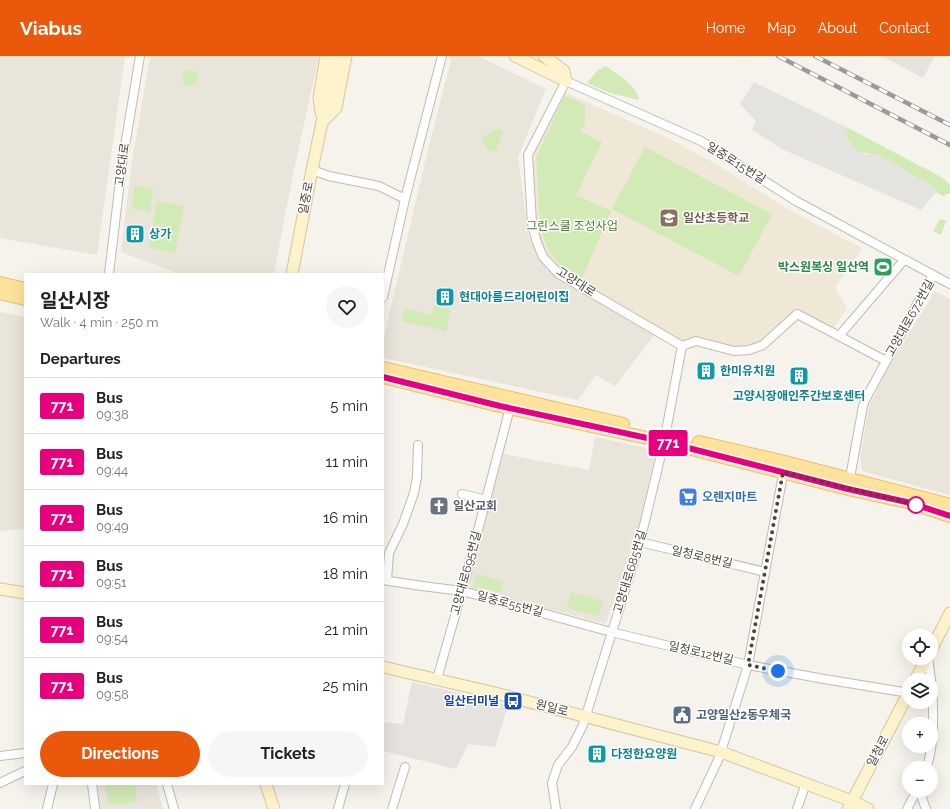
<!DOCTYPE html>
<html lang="en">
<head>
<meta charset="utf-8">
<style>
  body { margin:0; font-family:Raleway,"Noto Sans KR",sans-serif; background:#f6f6f6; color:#202124; height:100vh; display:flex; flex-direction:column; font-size:15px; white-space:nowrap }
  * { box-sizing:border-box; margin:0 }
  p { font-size:13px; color:#757577 }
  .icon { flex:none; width:22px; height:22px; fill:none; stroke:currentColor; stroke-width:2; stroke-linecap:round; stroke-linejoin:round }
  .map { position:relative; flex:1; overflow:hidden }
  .details { position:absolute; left:24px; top:217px; width:360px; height:512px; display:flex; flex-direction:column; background:#fff; border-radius:0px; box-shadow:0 4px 16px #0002 }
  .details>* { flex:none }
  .badge { padding:0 8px; border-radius:3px; font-size:14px; line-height:26px }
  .tools { position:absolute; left:902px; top:573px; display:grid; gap:8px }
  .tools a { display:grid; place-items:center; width:36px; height:36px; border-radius:50%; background:#fff; box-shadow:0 4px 16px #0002; font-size:20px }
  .you { position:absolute; width:20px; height:20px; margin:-10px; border:3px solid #fff; border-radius:50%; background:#1a73e8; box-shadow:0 0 0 6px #1a73e833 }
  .map>.badge { position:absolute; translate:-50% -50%; box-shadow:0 0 0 2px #fff }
  h2 { padding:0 16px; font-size:15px; line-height:36px }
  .round { display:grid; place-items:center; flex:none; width:42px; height:42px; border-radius:21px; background:#f6f6f6 }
  .headline { display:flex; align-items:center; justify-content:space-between; height:68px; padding:0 16px }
  h1 { font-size:19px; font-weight:700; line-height:30px }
  .button { display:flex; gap:8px; margin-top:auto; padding:8px 16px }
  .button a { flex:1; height:46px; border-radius:24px; background:#ea580c; color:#fff; font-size:16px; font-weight:700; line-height:46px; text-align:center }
  .button a+a { background:#f6f6f6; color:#202124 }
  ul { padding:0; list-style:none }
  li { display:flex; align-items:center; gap:12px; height:56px; padding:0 16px; border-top:1px solid #e0e0e0 }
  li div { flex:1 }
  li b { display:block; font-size:15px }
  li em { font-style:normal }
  li .badge { min-width:44px; font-weight:700; text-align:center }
  header { display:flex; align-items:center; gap:24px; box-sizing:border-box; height:56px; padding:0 20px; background:#ea580c; color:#fff }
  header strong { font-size:19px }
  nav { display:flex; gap:22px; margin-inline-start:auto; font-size:14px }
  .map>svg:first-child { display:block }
  .residential { fill:#eae5da }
  .industrial { fill:#e6e2dd }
  .education { fill:#efe8d6 }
  .green { fill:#d2eab5 }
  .parking { fill:#e5e3e0 }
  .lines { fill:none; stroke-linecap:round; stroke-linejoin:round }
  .street-casing { stroke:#c2bbae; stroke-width:10 }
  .secondary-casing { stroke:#d6c79b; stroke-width:13 }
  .primary-casing { stroke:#e6c16a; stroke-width:14 }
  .street { stroke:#fff; stroke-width:8 }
  .secondary { stroke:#fff3cd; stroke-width:11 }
  .primary { stroke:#ffe39c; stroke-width:12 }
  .rail-casing { stroke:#9a9a9a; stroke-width:4.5 }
  .rail { stroke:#fff; stroke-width:3; stroke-dasharray:9; stroke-linecap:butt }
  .line-casing { stroke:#fff; stroke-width:9 }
  .line { stroke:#e6007e; stroke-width:6 }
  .walk { stroke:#4b4439; stroke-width:4; stroke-dasharray:0 7.2 }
  .stop-dot { fill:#fff; stroke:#e6007e; stroke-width:2 }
  .labels { text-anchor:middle; stroke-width:3; stroke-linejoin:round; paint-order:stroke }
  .street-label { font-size:12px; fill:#4b4439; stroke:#fff }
  .education-label { font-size:12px; font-weight:bold; fill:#785e54; stroke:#fff; text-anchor:start }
  .park-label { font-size:12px; fill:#4a7f2a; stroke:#fff }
  .culture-label { font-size:12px; font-weight:bold; fill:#0d838f; stroke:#fff; text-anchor:start }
  .leisure-label { font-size:12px; font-weight:bold; fill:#27864d; stroke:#fff; text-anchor:end }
  .shop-label { font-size:12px; font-weight:bold; fill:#366cbe; stroke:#fff; text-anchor:start }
  .worship-label { font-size:12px; font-weight:bold; fill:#5b616d; stroke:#fff; text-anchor:start }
  .transit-label { font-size:12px; font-weight:bold; fill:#164399; stroke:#fff; text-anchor:end }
  .service-label { font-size:12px; font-weight:bold; fill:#4e5e75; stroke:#fff; text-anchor:start }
</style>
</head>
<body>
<header>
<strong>Viabus</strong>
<nav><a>Home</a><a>Map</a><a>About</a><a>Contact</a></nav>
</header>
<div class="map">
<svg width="950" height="753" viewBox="0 0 950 753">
  <rect width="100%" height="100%" fill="#f6f3ec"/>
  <g class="residential">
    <polygon points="0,0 125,0 97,199 0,182"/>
    <polygon points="150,0 319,0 293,118 274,218 179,218 121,196 132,105"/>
    <polygon points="452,0 478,0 546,33 518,101 529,182 547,214 654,279 615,330 596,319 578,344 383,302 383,285 426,102"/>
    <polygon points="935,235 950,243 950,439 862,415 860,403 869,350 890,308"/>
    <polygon points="0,256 25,261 25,473 0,475"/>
    <polygon points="595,381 656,394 638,473 606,568 467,532 503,398 589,414"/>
    <polygon points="96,728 156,728 163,753 100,753"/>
  </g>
  <polygon class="industrial" points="412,626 508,649 495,691 468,688 456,713 383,695 383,676 385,666 403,668"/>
  <polygon class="education" points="564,36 668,82 714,107 793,156 862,192 835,232 847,252 834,272 795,254 760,286 749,290 734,292 683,286 561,216 547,199 540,183 536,167 531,100"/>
  <g class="green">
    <path d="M606,10C619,20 636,28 639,44L610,37L587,27L598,14Z"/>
    <circle cx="190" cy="22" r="8"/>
    <polygon points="564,41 570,41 585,49 585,66 581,76 602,86 576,139 611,155 582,222 562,212 550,197 544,183 540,166 536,101"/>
    <polygon points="848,72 943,122 950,129 950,137 943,140 936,136 932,130 904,115 896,108 877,99 859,96 855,94 849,84 845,81"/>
    <polygon points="496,73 503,74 497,95 488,94 481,82"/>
    <polygon points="645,91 772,158 739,220 612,153"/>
    <polygon points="134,130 153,133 150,156 132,153"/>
    <polygon points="157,145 184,150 175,197 149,192"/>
    <polygon points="940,163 946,165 941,179 933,175"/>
    <polygon points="434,250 451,254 446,275 402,265 404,252 431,259"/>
    <polygon points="477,518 503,526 501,536 473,530"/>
    <polygon points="571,536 603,545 599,560 567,552"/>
    <polygon points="105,728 135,728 137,746 109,749"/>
  </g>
  <g class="parking">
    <polygon points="882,0 935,0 923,22"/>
    <polygon points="754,26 848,72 845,81 849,84 855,94 864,98 877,99 896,108 904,115 932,130 936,136 921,154 784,94 752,74 756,65 740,48"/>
  </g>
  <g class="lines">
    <g class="street-casing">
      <g id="street">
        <polyline points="312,114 329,120 379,130 405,143"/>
        <polyline points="109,218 122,108 140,0"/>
        <polyline points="383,241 405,143 442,0"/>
        <polyline points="682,290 559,218 543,201 536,184 532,167 528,99 566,25 701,85 796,145 950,228"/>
        <polyline points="682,290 696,285 734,295 749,294 763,289 797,258 839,280"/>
        <polyline points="886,305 839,280 904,204"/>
        <polyline points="849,427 863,350 865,344 933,219"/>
        <polyline points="462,438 486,444"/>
        <polyline points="640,486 765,516"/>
        <polyline points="383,524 422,530 462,535 611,576 748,609 824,623 909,637"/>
        <polyline points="387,524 389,497 403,468 414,437 417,421 418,389"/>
        <polyline points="928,602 931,624"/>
        <polyline points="437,623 462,535 511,348"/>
        <polyline points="0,700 25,697"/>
        <path d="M926,712C935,691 934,648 931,625"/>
        <polyline points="0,727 25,715"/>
        <polyline points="92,728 95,752"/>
        <polyline points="167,728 174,753"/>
        <polyline points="919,734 926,753"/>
        <polyline points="47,753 53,728"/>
        <polyline points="338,753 345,728"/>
        <polyline points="392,753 405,711"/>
        <polyline points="556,753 552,727 558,709 572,691 583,669 640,486 664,386 682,290"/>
        <polyline points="695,753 719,702 748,609 784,413"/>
        <polyline points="797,753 806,727"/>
        <polyline points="907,753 917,734"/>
      </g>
    </g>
    <g class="secondary-casing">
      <g id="secondary">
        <polyline points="515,0 566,25"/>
        <polyline points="544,0 564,15 566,25"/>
        <polyline points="321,57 319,42 326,0"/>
        <polyline points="322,66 336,52 346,0"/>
        <polyline points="292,218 312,114 336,0"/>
        <polyline points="0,533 25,537"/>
        <polyline points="931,594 950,557"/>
        <polyline points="383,611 491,636 721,696 852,745 868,753"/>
        <polyline points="915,624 927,602"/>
        <polyline points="266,728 274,753"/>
        <polyline points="848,753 909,636"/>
      </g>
    </g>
    <g class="primary-casing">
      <g id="primary">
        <polyline points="0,227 25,233"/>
        <polyline points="0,237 25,243"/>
        <polyline points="383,312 623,368"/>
        <polyline points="383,321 500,350 656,384 848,433 911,447 950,460"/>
        <polyline points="699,386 785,406 950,449"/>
      </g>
    </g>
    <use href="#street" class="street"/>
    <use href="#secondary" class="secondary"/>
    <use href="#primary" class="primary"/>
    <g class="rail-casing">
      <g id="rail">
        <polyline points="778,0 950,89"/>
        <polyline points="815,0 950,69"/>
      </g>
    </g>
    <use href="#rail" class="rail"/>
  </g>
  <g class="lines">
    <g class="line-casing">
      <polyline id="line" points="383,321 500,350 661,385 848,433 911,447 950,460"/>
    </g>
    <use href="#line" class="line"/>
    <polyline class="walk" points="778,615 748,609 783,416 916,449"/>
  </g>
  <defs>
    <g id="school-square" transform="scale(1)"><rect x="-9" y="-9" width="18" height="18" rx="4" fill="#8d6e63" stroke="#fff"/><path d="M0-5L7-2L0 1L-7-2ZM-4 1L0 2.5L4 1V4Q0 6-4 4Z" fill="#fff"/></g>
    <g id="building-square" transform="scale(1)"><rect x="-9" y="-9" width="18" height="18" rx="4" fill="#0f9aa8" stroke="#fff"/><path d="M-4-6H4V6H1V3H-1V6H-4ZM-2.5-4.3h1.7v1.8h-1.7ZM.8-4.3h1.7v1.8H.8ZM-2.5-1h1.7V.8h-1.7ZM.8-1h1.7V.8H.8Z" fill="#fff"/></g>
    <g id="stadium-square" transform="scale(1)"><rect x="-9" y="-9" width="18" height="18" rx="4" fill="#2e9e5b" stroke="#fff"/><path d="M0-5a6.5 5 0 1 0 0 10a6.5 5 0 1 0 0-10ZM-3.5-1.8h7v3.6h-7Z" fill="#fff"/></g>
    <g id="supermarket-square" transform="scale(1)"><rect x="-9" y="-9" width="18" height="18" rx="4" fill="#3f7fe0" stroke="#fff"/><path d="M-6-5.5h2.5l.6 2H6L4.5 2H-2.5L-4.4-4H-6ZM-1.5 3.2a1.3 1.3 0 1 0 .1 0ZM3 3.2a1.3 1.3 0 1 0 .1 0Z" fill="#fff"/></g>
    <g id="church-square" transform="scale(1)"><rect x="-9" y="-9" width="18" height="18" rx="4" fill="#6b7280" stroke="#fff"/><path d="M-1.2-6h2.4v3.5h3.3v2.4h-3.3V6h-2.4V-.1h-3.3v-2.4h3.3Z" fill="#fff"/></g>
    <g id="bus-square" transform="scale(1)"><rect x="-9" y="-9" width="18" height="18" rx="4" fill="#1a4fb4" stroke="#fff"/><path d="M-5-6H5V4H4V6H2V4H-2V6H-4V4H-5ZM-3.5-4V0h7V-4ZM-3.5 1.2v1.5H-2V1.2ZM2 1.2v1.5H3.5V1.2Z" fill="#fff"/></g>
    <g id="civic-square" transform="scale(1)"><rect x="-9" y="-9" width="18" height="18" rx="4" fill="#5c6f8a" stroke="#fff"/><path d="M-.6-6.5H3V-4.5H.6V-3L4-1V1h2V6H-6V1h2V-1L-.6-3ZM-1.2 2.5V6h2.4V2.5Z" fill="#fff"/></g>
  </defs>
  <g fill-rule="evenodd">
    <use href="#school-square" x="669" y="162"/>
    <use href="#building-square" x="135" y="178"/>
    <use href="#stadium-square" x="883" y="211"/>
    <use href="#building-square" x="445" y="241"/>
    <use href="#building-square" x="706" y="315"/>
    <use href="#building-square" x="799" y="320"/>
    <use href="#supermarket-square" x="688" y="441"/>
    <use href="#church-square" x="439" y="450"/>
    <use href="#bus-square" x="513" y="645"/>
    <use href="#civic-square" x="682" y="659"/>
    <use href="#building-square" x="597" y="698"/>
  </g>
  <circle class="stop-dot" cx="916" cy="449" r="8"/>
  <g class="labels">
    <g class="street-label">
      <text transform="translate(736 107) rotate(32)" y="4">일중로15번길</text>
      <text transform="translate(122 109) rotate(-82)" y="4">고양대로</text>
      <text transform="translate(306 142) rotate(-79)" y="4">일중로</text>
      <text transform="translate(576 226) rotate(33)" y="4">고양대로</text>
      <text transform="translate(910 262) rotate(-61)" y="4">고양대로672번길</text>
      <text transform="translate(702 501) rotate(13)" y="4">일청로8번길</text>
      <text transform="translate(630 516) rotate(-73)" y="4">고양대로685번길</text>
      <text transform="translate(466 517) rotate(-75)" y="4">고양대로695번길</text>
      <text transform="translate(510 548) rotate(15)" y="4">일중로55번길</text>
      <text transform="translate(701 597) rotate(13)" y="4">일청로12번길</text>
      <text transform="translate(552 652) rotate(14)" y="4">원일로</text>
      <text transform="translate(878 695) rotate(-62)" y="4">일청로</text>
    </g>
    <g class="education-label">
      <text x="683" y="166">일산초등학교</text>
    </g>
    <g class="park-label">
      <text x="572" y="174">그린스쿨 조성사업</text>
    </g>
    <g class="culture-label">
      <text x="149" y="182">상가</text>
      <text x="459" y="245">현대아름드리어린이집</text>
      <text x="720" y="319">한미유치원</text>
      <text x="799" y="344" text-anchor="middle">고양시장애인주간보호센터</text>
      <text x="611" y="702">다정한요양원</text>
    </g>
    <g class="leisure-label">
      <text x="869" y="215">박스원복싱 일산역</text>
    </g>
    <g class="shop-label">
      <text x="702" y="445">오렌지마트</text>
    </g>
    <g class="worship-label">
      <text x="453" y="454">일산교회</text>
    </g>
    <g class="transit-label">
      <text x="499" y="649">일산터미널</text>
    </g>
    <g class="service-label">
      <text x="696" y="663">고양일산2동우체국</text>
    </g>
  </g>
</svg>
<div class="tools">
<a><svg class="icon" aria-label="locate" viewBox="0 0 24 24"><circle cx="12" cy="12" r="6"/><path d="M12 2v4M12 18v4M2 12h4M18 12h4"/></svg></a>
<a><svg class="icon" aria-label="layers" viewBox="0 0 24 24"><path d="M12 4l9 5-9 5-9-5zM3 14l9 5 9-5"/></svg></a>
<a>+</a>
<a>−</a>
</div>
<div class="you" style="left:778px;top:615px"></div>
<b class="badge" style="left:668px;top:387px;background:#e6007e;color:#fff">771</b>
<section class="details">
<div class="headline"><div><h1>일산시장</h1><p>Walk · 4 min · 250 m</p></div><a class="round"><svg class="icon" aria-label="heart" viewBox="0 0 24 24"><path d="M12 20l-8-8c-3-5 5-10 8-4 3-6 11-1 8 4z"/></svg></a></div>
<h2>Departures</h2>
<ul>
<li><span class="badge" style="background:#e6007e;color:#fff">771</span><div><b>Bus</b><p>09:38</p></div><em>5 min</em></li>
<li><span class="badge" style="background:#e6007e;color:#fff">771</span><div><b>Bus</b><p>09:44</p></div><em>11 min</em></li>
<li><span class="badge" style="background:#e6007e;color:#fff">771</span><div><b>Bus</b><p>09:49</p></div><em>16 min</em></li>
<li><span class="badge" style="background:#e6007e;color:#fff">771</span><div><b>Bus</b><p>09:51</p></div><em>18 min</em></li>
<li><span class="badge" style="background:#e6007e;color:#fff">771</span><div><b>Bus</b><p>09:54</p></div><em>21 min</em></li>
<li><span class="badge" style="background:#e6007e;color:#fff">771</span><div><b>Bus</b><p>09:58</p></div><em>25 min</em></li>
</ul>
<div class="button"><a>Directions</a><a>Tickets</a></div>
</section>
</div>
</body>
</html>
